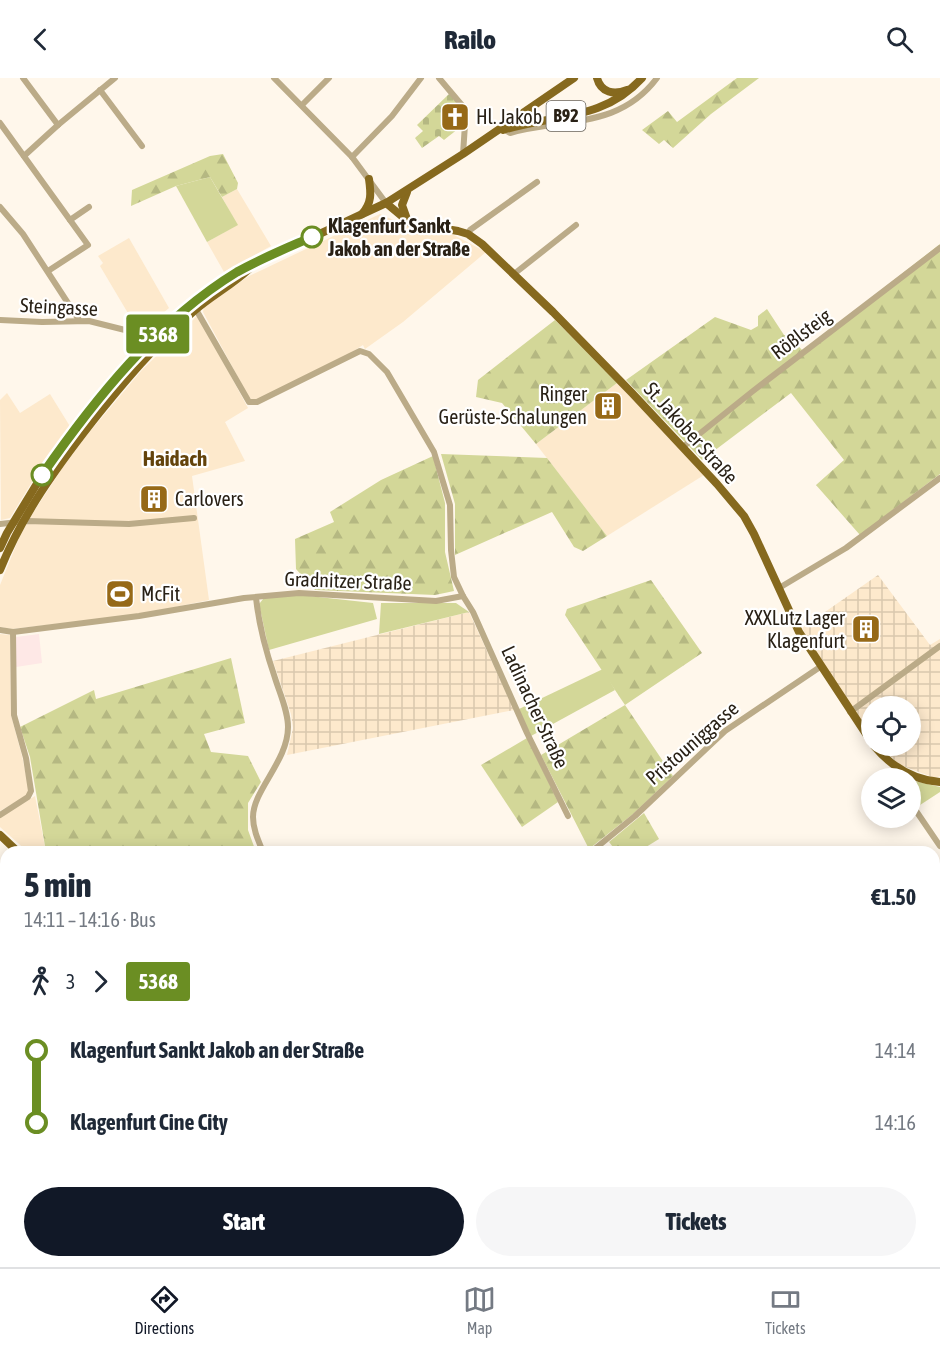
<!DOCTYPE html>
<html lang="en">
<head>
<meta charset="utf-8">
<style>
  body { margin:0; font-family:"Asap Condensed",sans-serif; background:#f6f6f7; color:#1f2937; height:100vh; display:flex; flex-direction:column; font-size:22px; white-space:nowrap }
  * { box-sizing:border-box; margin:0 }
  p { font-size:20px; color:#747a83 }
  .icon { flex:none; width:33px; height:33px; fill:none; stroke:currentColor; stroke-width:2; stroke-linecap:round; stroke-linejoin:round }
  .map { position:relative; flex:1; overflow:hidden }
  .details { position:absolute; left:0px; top:768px; width:940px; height:422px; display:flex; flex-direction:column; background:#fff; border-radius:18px 18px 0 0; box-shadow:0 3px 15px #0003 }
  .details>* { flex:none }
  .badge { padding:0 12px; border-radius:4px; font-size:21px; line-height:39px }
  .controls { position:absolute; left:861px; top:618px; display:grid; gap:12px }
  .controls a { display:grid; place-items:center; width:60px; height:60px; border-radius:50%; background:#fff; box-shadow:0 3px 15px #0003; font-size:30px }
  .map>.badge { position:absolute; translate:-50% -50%; box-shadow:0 0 0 3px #fff }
  .legs { display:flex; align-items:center; gap:9px; height:66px; padding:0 24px; font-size:20px }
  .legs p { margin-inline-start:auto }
  .overview { display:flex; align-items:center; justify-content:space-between; height:102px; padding:0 24px }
  h1 { font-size:33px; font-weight:800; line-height:45px }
  .primary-button { display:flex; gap:12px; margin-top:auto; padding:12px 24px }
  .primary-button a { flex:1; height:69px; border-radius:36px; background:#111827; color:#fff; font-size:24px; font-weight:800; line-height:69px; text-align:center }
  .primary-button a+a { background:#f6f6f7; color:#1f2937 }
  ul { padding:0 24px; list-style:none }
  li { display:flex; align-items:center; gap:21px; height:72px; font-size:22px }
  li i { display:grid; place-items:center; width:9px; height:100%; margin:0 8px; background:currentColor }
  li i::after { content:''; width:15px; height:15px; margin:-8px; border:4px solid; border-radius:50%; background:#fff }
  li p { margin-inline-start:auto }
  li:first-child i { background:linear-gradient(#0000 50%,currentColor 0) }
  li:last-child i { background:linear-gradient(currentColor 50%,#0000 0) }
  header { display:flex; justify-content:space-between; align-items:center; height:78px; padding:0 24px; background:#fff; font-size:27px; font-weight:800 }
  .dock { display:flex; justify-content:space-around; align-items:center; height:84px; border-top:2px solid #e0e1e3; background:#fff; font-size:16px; color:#747a83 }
  .dock a { display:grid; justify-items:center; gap:3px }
  .dock .selected { color:#111827 }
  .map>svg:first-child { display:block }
  .built { fill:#fde9cc }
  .industrial { fill:url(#industrial-grid) }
  .education { fill:#fee8e6 }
  .green { fill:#d3d798 }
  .forest { fill:url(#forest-firs) }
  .cemetery { fill:url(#cemetery-stones) }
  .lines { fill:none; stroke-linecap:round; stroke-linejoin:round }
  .minor { stroke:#bbab88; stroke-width:6 }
  .major { stroke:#86691e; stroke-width:8 }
  .rail { stroke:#8c8479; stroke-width:1.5 }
  .line-1-casing { stroke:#fff; stroke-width:14 }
  .line-1 { stroke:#6b8e23; stroke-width:9 }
  .stop-1-dot { fill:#fff; stroke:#6b8e23; stroke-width:3 }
  .labels { text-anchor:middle; stroke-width:4.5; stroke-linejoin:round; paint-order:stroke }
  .shield { fill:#fff; stroke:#69645c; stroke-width:1.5 }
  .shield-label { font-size:18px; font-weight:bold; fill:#292116 }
  .poi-label { font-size:20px; fill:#292116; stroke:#fff; text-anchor:start }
  .stop-label { font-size:20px; font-weight:bold; fill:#292116; stroke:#fff; text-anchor:start }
  .street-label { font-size:20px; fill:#292116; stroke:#fff }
  .neighbourhood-label { font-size:21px; font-weight:bold; fill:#63430c; stroke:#fff }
</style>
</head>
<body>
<header><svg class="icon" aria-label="back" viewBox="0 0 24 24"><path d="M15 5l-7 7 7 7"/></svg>Railo<svg class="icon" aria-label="search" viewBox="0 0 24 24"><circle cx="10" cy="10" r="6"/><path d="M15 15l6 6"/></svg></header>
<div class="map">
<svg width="940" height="1189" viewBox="0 0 940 1189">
  <defs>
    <pattern id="industrial-grid" width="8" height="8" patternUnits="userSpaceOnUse" patternTransform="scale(1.5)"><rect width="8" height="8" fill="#fde9cc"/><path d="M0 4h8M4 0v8" fill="none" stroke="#d9c8ae"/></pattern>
    <pattern id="forest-firs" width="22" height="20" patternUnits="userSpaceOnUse" patternTransform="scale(1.5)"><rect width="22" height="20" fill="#d3d798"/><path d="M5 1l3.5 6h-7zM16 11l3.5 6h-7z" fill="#b5b882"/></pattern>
    <pattern id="cemetery-stones" width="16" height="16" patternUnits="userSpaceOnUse" patternTransform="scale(1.5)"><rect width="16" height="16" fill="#d3d798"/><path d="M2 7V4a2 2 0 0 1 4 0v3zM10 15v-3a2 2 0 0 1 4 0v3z" fill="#b5b882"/></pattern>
  </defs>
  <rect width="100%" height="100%" fill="#fff7eb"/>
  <g class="built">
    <polygon points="237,111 271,168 224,194 207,164 237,147 222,119"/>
    <polygon points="380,136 414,151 454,157 486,174 403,244 365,271 363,267 344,279 256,323 249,320 203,234 204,229 249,198"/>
    <polygon points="129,160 169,230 144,251 135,247 100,188 103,185 98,178"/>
    <polygon points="198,237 248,330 225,344 245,383 192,398 209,522 142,536 12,551 0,549 0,507 19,460 33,435 61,392 87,357 142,292"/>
    <polygon points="617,305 704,397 607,458 536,366"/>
    <polygon points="7,315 20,335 50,316 71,350 46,381 10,440 1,442 0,322"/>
    <polygon points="0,556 10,557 11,637 22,678 29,712 26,718 0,733"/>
    <polygon points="35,718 46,774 28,774 0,749 0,739"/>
    <polygon points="6,831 6,1001 0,1002 0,832"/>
  </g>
  <g class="industrial">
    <polygon points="878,497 930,567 940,561 940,698 935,700 900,687 879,668 910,668 910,628 872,628 871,658 813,571 802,550"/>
    <polygon points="469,534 514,632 287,677 293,650 291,636 273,583"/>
  </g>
  <polygon class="education" points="39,556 42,585 16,589 16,559"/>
  <g class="green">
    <polygon points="210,99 238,147 207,164 176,108"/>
    <polygon points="300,517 373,525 377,541 269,572 259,526 264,520"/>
    <polygon points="381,525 456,525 469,534 379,556"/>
    <polygon points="603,591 615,612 531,658 519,631"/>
    <polygon points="910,702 940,709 940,714 917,729 911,720"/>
  </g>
  <g class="forest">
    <polygon points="737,0 759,0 711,36 673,70 664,62 659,66 642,52 668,33 677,44"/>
    <polygon points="223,76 238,105 237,111 222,119 210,99 176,108 131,128 132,112 210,78"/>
    <polygon points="940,166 940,396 860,457 816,407 844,382 791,315 702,382 626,302 715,239 751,252 758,248 758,238 767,231 784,257 788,257 803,273"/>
    <polygon points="555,242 617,305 536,366 502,325 476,319 478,302"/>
    <polygon points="441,376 547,380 607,458 583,473 574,469 552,434 455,477 455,426"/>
    <polygon points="433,378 445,425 445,474 454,513 435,517 315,512 296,491 295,461 334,444 330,434 381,402"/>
    <polygon points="651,502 702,575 625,627 673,698 633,736 589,771 541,677 625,627 565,537 567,531"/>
    <polygon points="231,580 245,645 204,656 211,674 248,678 261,704 248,725 248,752 256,774 46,774 30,679 20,649 94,612 96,621"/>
    <polygon points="527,660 558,724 522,749 481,687"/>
    <polygon points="644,735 659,761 638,774 617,774 609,764"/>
  </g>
  <path class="cemetery" d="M449,16C472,40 469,43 444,62L439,58L422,70L415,60L423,53L417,47Z"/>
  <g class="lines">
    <g class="minor">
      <polyline points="23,0 58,47"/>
      <polyline points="274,0 352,79 386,125"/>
      <polyline points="439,0 466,32 463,76"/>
      <polyline points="100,12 142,68"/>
      <polyline points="302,27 329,0"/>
      <polyline points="0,45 88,167 48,193"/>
      <path d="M505,52L510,55C564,40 619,51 657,0"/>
      <polyline points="24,78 58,47 115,0"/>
      <polyline points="352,79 392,38 421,0"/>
      <polyline points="0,129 23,156 79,242"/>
      <polyline points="70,142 89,129"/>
      <polyline points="468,156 470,152 537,104"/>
      <polyline points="514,196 576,147"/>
      <polyline points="194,228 249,324 257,324 360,273 369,276 387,294 434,374 450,427 451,472 454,499 463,518"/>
      <polyline points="0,242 42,244 89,243 133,254 142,258 148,265"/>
      <polyline points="683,369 753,313 940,170"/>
      <polyline points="0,446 27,443 129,446 194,440"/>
      <polyline points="779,510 846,470 940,400"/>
      <path d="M256,520C259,548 266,574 275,600C280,616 288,633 288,649C288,683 253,712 253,739C253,751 258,762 263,774"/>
      <polyline points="0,552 13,554 139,538 244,520 299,515 436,523 463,518 473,534 527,655 568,738"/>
      <polyline points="850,634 940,568"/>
      <polyline points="910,724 940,768"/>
      <polyline points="0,737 28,719 31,713 26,680 14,637 13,554"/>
      <polyline points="591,774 635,738 725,653 820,589"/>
      <polyline points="934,823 940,819"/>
      <polyline points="0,925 6,924"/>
      <polyline points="0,1003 6,1002"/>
      <polyline points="0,1126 6,1126"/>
      <polyline points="137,1184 137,1189"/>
      <polyline points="342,1184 343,1189"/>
      <polyline points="396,1184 396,1189"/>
      <polyline points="431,1184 431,1189"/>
      <polyline points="729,1184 732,1189"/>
      <polyline points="261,1189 262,1184"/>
      <polyline points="503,1189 510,1184"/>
    </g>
    <g class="major">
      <path d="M597,0C601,15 614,17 627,12"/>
      <path d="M503,52C554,36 603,43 642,0"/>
      <polyline points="386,125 410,145 458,153 468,156 482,166 553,234 632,315 717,406 744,438 754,456 799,554 872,665"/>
      <path d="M362,136C372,125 371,115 369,101"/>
      <polyline points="407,141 402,127 407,114"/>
      <polyline points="0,470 7,455 41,399 64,366 132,283 176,238 240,193 386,125 463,76 574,0"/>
      <path d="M0,492C22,437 56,390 92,344C124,304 156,266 194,233C211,218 232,207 249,191"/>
      <path d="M874,668C891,688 913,702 940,704"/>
      <polyline points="0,757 18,774"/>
      <polyline points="466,1184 466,1189"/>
    </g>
    <g class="rail">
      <polyline points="934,844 940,839"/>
      <polyline points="537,1189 544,1184"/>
    </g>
  </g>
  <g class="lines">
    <g class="line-1-casing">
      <path id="line-1" d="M42,397C94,322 158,242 237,194C260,181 287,170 312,159"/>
    </g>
    <use href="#line-1" class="line-1"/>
  </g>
  <defs>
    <g id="church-square" transform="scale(1.5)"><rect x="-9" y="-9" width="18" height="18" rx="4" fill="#966917" stroke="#fff"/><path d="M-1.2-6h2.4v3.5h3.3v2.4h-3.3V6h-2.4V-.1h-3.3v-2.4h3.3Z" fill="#fff"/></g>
    <g id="building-square" transform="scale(1.5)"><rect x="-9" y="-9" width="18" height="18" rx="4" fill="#966917" stroke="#fff"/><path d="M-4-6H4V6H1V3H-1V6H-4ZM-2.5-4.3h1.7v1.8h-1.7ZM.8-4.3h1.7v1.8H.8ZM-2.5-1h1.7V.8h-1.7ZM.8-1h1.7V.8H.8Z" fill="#fff"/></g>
    <g id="stadium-square" transform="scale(1.5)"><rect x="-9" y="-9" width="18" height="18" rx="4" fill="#966917" stroke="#fff"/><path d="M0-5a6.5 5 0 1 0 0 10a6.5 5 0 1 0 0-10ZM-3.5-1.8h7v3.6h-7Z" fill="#fff"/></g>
  </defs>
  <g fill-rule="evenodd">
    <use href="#church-square" x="455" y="39"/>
    <use href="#building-square" x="608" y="328"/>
    <use href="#building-square" x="154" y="421"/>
    <use href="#stadium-square" x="120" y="516"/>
    <use href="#building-square" x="866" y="551"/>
  </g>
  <g class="stop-1-dot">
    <circle cx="312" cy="159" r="10"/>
    <circle cx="42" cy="397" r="10"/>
  </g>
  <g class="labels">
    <rect class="shield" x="546.5" y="23" width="39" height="30" rx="4.5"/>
    <g class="shield-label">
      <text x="566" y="44">B92</text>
    </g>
    <g class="poi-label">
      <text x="476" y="46">Hl. Jakob</text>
      <text x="587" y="323" text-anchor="end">Ringer<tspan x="587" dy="23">Gerüste-Schalungen</tspan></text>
      <text x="175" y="428">Carlovers</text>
      <text x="141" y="523">McFit</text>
      <text x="845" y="547" text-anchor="end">XXXLutz Lager<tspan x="845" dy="23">Klagenfurt</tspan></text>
    </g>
    <g class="stop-label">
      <text x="328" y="155">Klagenfurt Sankt<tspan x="328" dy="23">Jakob an der Straße</tspan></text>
    </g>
    <g class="street-label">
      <text transform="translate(59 229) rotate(3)" y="7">Steingasse</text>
      <text transform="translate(801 256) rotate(-37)" y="7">Rößlsteig</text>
      <text transform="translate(691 355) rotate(48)" y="7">St. Jakober Straße</text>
      <text transform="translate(348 503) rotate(2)" y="7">Gradnitzer Straße</text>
      <text transform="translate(535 629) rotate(65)" y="7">Ladinacher Straße</text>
      <text transform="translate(692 665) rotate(-41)" y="7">Pristouniggasse</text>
    </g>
    <g class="neighbourhood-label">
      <text x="175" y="388">Haidach</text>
    </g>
  </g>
</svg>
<div class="controls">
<a><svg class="icon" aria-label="locate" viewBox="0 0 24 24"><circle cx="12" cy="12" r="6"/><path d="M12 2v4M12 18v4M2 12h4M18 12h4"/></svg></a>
<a><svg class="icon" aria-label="layers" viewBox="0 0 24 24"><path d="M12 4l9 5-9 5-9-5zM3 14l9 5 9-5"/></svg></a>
</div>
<b class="badge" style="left:158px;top:256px;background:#6b8e23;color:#fff">5368</b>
<section class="details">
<div class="overview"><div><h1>5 min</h1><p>14:11 – 14:16 · Bus</p></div><b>€1.50</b></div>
<div class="legs"><svg class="icon" aria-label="walk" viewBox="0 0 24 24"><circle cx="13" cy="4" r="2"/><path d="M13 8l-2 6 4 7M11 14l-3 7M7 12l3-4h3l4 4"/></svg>3<svg class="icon" aria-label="forward" viewBox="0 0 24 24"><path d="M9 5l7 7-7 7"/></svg><b class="badge" style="background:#6b8e23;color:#fff">5368</b></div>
<ul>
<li><i style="color:#6b8e23"></i><b>Klagenfurt Sankt Jakob an der Straße</b><p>14:14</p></li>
<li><i style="color:#6b8e23"></i><b>Klagenfurt Cine City</b><p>14:16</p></li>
</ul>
<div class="primary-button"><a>Start</a><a>Tickets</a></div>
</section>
</div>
<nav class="dock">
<a class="selected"><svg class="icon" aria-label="directions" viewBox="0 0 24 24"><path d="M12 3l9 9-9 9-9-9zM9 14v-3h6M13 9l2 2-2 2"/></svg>Directions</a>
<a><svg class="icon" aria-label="map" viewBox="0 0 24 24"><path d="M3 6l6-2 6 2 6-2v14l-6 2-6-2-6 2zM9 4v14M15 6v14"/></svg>Map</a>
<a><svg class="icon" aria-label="tickets" viewBox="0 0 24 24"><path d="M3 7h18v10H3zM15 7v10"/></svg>Tickets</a>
</nav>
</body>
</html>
